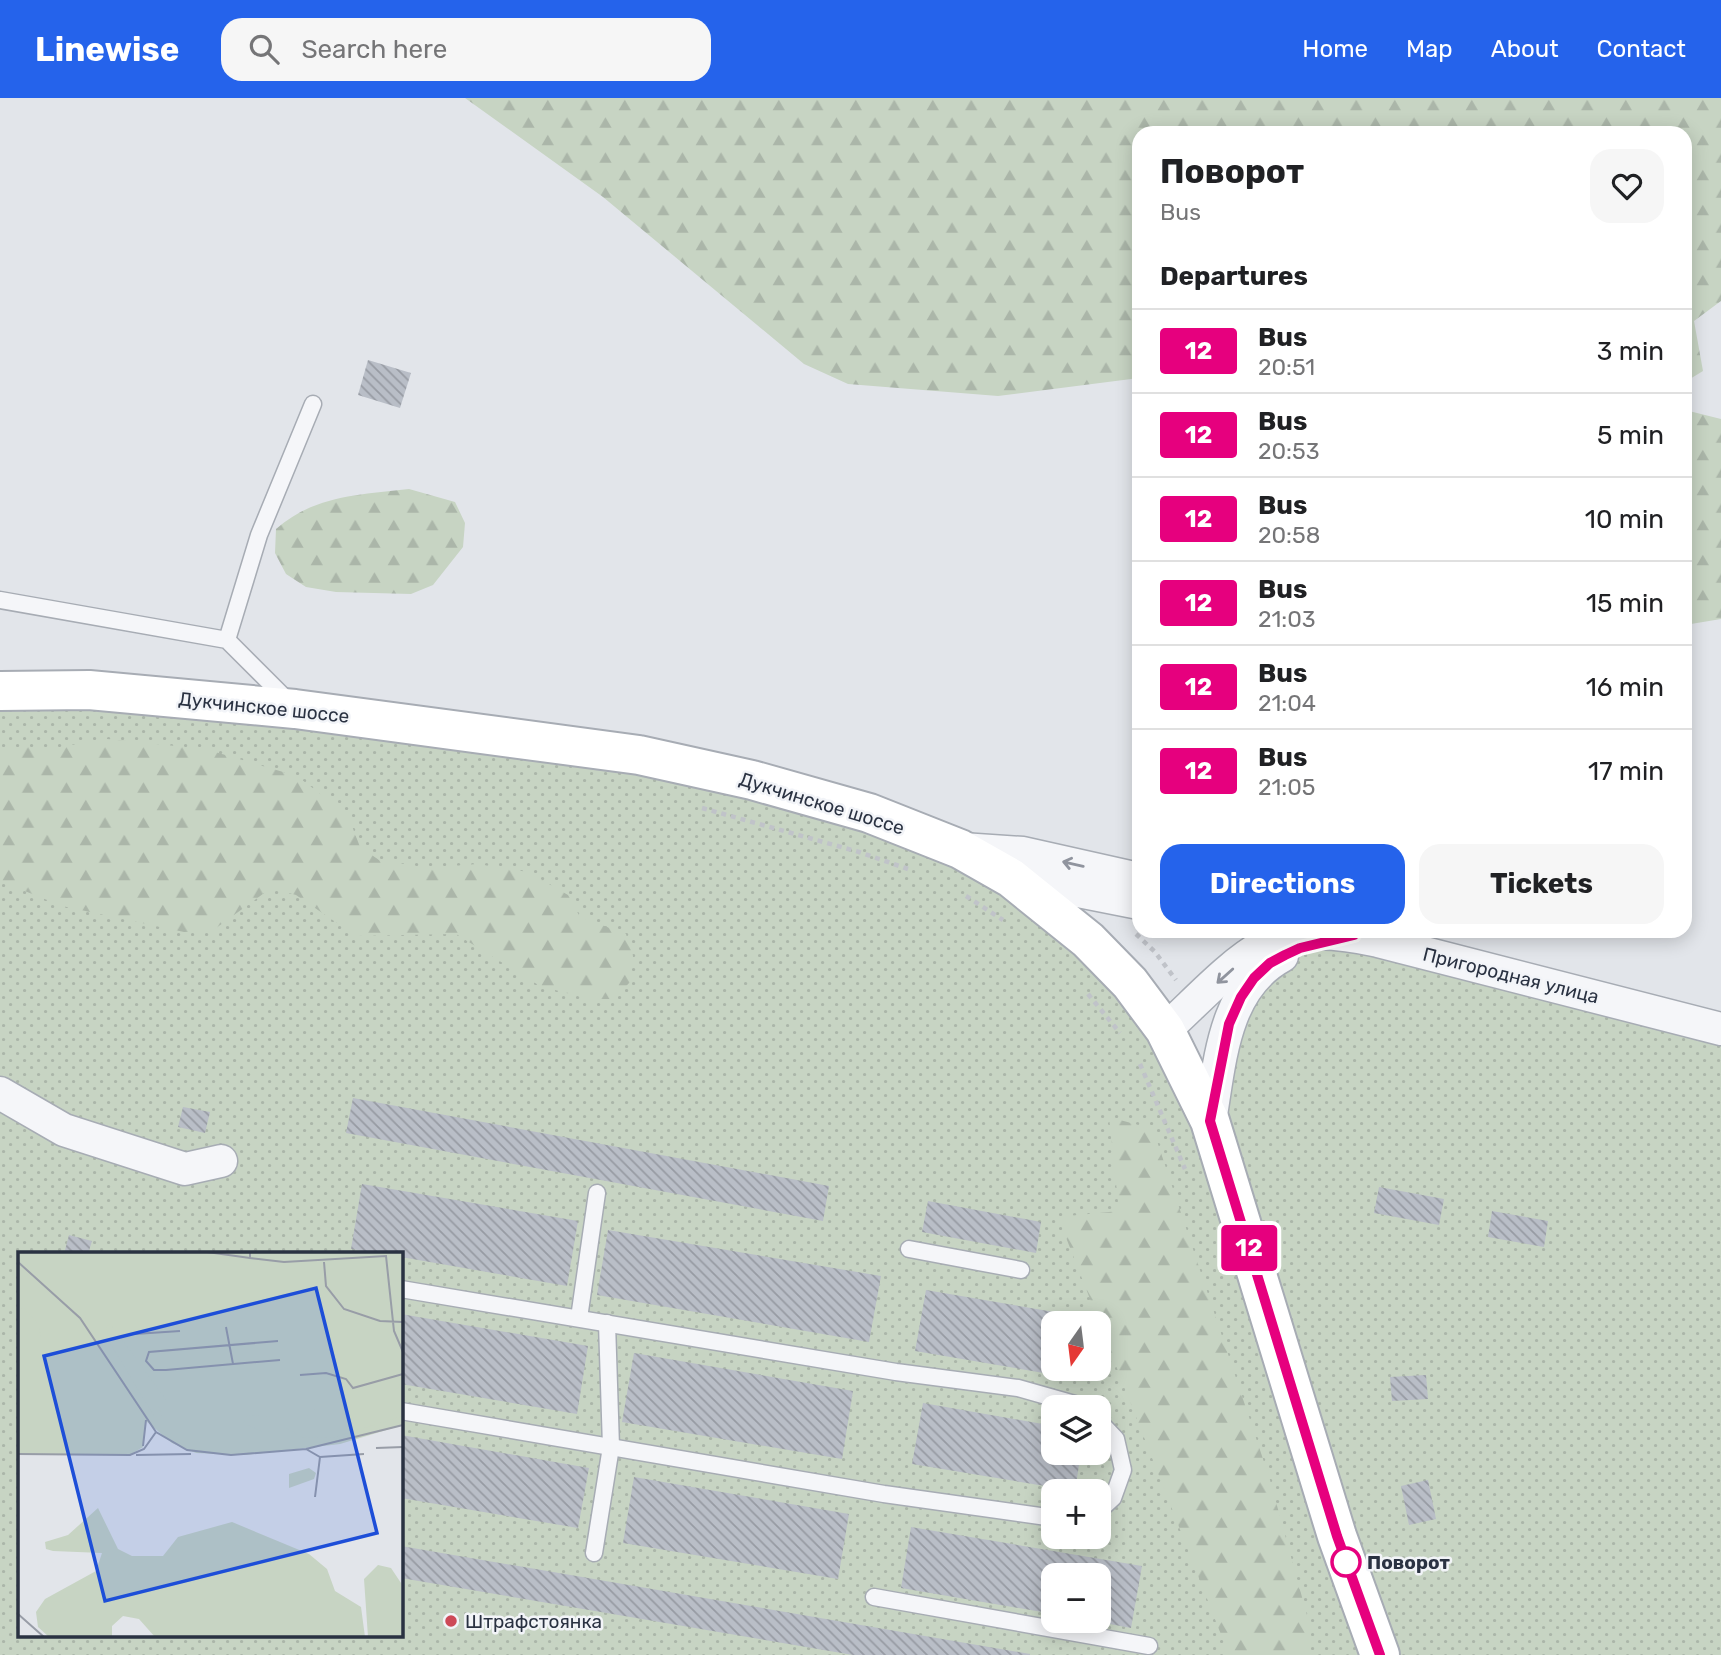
<!DOCTYPE html>
<html lang="en">
<head>
<meta charset="utf-8">
<style>
  body { margin:0; font-family:Rubik,sans-serif; background:#f6f6f6; color:#202124; height:100vh; display:flex; flex-direction:column; font-size:26px; white-space:nowrap }
  * { box-sizing:border-box; margin:0 }
  p { font-size:23px; color:#757577 }
  .icon { flex:none; width:38px; height:38px; fill:none; stroke:currentColor; stroke-width:2; stroke-linecap:round; stroke-linejoin:round }
  .map { position:relative; flex:1; overflow:hidden }
  .side { position:absolute; left:1132px; top:28px; width:560px; height:812px; display:flex; flex-direction:column; background:#fff; border-radius:21px; box-shadow:0 4px 18px #0003 }
  .side>* { flex:none }
  .badge { padding:0 14px; border-radius:5px; font-size:24px; line-height:46px }
  .needle { width:46px; rotate:194deg }
  .controls { position:absolute; left:1041px; top:1213px; display:grid; gap:14px }
  .controls a { display:grid; place-items:center; width:70px; height:70px; border-radius:14px; background:#fff; box-shadow:0 4px 18px #0003; font-size:35px }
  .map>.badge { position:absolute; translate:-50% -50%; box-shadow:0 0 0 4px #fff }
  h2 { padding:0 28px; font-size:26px; line-height:63px }
  .round { display:grid; place-items:center; flex:none; width:74px; height:74px; border-radius:21px; background:#f6f6f6 }
  .overview { display:flex; align-items:center; justify-content:space-between; height:119px; padding:0 28px }
  h1 { font-size:33px; font-weight:700; line-height:52px }
  .cta { display:flex; gap:14px; margin-top:auto; padding:14px 28px }
  .cta a { flex:1; height:80px; border-radius:21px; background:#2563eb; color:#fff; font-size:28px; font-weight:700; line-height:80px; text-align:center }
  .cta a+a { background:#f6f6f6; color:#202124 }
  ul { padding:0; list-style:none }
  li { display:flex; align-items:center; gap:21px; height:84px; padding:0 28px; border-top:2px solid #e0e0e0 }
  li div { flex:1 }
  li b { display:block; font-size:26px }
  li em { font-style:normal }
  li .badge { min-width:77px; font-weight:700; text-align:center }
  header { display:flex; align-items:center; gap:42px; box-sizing:border-box; height:98px; padding:0 35px; background:#2563eb; color:#fff }
  header strong { font-size:33px }
  nav { display:flex; gap:38px; margin-inline-start:auto; font-size:24px }
  .search { width:490px; height:63px; background:#f6f6f6; display:flex; align-items:center; gap:18px; box-sizing:border-box; padding:0 24px; border-radius:21px; color:#757577; font-size:26px }
  .map>svg:first-child { display:block }
  .grass { fill:url(#grass-dots); fill-rule:evenodd }
  .forest { fill:url(#forest-firs) }
  .building { fill:url(#building-back-hatch) }
  .lines { fill:none; stroke-linecap:round; stroke-linejoin:round }
  .lane-casing { stroke:#a7acb4; stroke-width:19 }
  .street-casing { stroke:#a7acb4; stroke-width:35 }
  .secondary-casing { stroke:#a7acb4; stroke-width:42 }
  .path { stroke:#c0c3c9; stroke-width:4.5; stroke-dasharray:5 5; stroke-linecap:butt }
  .lane { stroke:#f5f6f9; stroke-width:16 }
  .street { stroke:#f5f6f9; stroke-width:32 }
  .secondary { stroke:#fff; stroke-width:38 }
  .oneway { stroke:#90949e }
  .line-casing { stroke:#fff; stroke-width:16 }
  .line { stroke:#e6007e; stroke-width:10 }
  .stop-dot { fill:#fff; stroke:#e6007e; stroke-width:3.5 }
  .poi-dot { fill:#cd4957; stroke:#f2f4f8; stroke-width:2.5 }
  .labels { text-anchor:middle; stroke-width:5; stroke-linejoin:round; paint-order:stroke }
  .street-label { font-size:19px; fill:#2a3242; stroke:#f2f4f8 }
  .stop-label { font-size:19px; font-weight:bold; fill:#2a3242; stroke:#f2f4f8; text-anchor:start }
  .poi-label { font-size:19px; fill:#2a3242; stroke:#f2f4f8; text-anchor:start }
  .inset-road { fill:none; stroke:#989da7; stroke-width:2 }
  .view { fill:#1d4ed8; fill-opacity:0.15; stroke:#1d4ed8; stroke-width:3.5 }
  .inset-edge { fill:none; stroke:#2a3242; stroke-width:3.5 }
</style>
</head>
<body>
<header>
<strong>Linewise</strong>
<div class="search"><svg class="icon" aria-label="search" viewBox="0 0 24 24"><circle cx="10" cy="10" r="6"/><path d="M15 15l6 6"/></svg>Search here</div>
<nav><a>Home</a><a>Map</a><a>About</a><a>Contact</a></nav>
</header>
<div class="map">
<svg width="1721" height="1557" viewBox="0 0 1721 1557">
  <defs>
    <pattern id="grass-dots" width="8" height="8" patternUnits="userSpaceOnUse" patternTransform="scale(1.75)"><rect width="8" height="8" fill="#c7d4c3"/><path d="M2 2h.1M6 6h.1" fill="none" stroke="#abb6a9" stroke-width="1.8" stroke-linecap="round"/></pattern>
    <pattern id="forest-firs" width="22" height="20" patternUnits="userSpaceOnUse" patternTransform="scale(1.75)"><rect width="22" height="20" fill="#c7d4c3"/><path d="M5 1l3.5 6h-7zM16 11l3.5 6h-7z" fill="#abb6a9"/></pattern>
    <pattern id="building-back-hatch" width="6" height="6" patternUnits="userSpaceOnUse" patternTransform="scale(1.75)"><rect width="6" height="6" fill="#b9bec7"/><path d="M-1 5l2 2M0 0l6 6M5-1l2 2" fill="none" stroke="#979ba3"/></pattern>
  </defs>
  <rect width="100%" height="100%" fill="#e2e5ea"/>
  <path class="grass" d="M0,593L667,663L960,751L1049,810L1209,1021L1254,880L1300,850L1354,837L1721,931V1557H0ZM19,1156H401V1538H19ZM1054,1225H1099V1270H1054ZM1054,1309H1099V1354H1054ZM1054,1393H1099V1438H1054ZM1054,1477H1099V1522H1054Z"/>
  <g class="forest">
    <polygon points="465,0 1721,0 1721,203 1694,223 1703,273 1685,284 1685,35 1139,35 1139,280 998,298 848,286 804,266 603,99"/>
    <polygon points="1685,312 1721,321 1721,521 1685,527"/>
    <path d="M409,391L455,404L465,425L463,449L433,487L411,496L336,494L306,489L286,476L275,455L276,431C315,397 359,397 409,391Z"/>
    <polygon points="107,641 205,651 297,678 336,708 352,728 360,749 379,762 429,770 477,766 528,774 568,797 580,819 626,836 633,858 630,884 614,901 589,901 540,888 456,836 356,838 296,797 271,790 212,833 184,834 62,808 0,783 0,649 60,649"/>
    <polygon points="1109,1019 1153,1031 1270,1382 1311,1532 1310,1557 1229,1557 1058,1119 1119,1113"/>
  </g>
  <g class="building">
    <polygon points="368,262 411,275 400,310 358,297"/>
    <polygon points="353,1000 829,1088 823,1123 346,1035"/>
    <polygon points="183,1009 210,1014 205,1035 178,1029"/>
    <polygon points="362,1086 578,1123 567,1188 401,1159 401,1156 384,1156 351,1151"/>
    <polygon points="1379,1089 1444,1101 1439,1127 1374,1115"/>
    <polygon points="928,1103 1041,1124 1036,1155 922,1134"/>
    <polygon points="1492,1113 1548,1123 1544,1149 1488,1139"/>
    <polygon points="608,1132 881,1178 869,1244 597,1197"/>
    <polygon points="69,1137 92,1143 88,1156 64,1156"/>
    <polygon points="926,1192 1083,1219 1082,1225 1054,1225 1054,1270 1074,1270 1073,1280 915,1253"/>
    <polygon points="401,1216 588,1248 577,1316 401,1286"/>
    <polygon points="634,1255 853,1293 842,1361 622,1324"/>
    <polygon points="1426,1277 1428,1301 1392,1303 1390,1279"/>
    <polygon points="923,1305 1054,1328 1054,1354 1081,1354 1075,1393 912,1366"/>
    <polygon points="401,1337 589,1370 578,1430 401,1400"/>
    <polygon points="634,1379 849,1416 838,1481 623,1445"/>
    <polygon points="1428,1382 1436,1421 1409,1427 1401,1388"/>
    <polygon points="911,1429 1142,1468 1131,1530 1099,1524 1099,1477 1054,1477 1054,1516 901,1490"/>
    <polygon points="401,1448 1030,1556 1030,1557 853,1557 401,1480"/>
  </g>
  <g class="lines">
    <g class="lane-casing">
      <g id="lane">
        <polyline points="0,502 227,542 290,605"/>
        <polyline points="227,542 259,437 313,306"/>
        <polyline points="909,1151 1021,1172"/>
        <polyline points="401,1191 896,1274 1018,1290 1085,1309"/>
        <polyline points="579,1220 597,1095"/>
        <polyline points="401,1313 884,1396 1054,1420"/>
        <polyline points="1099,1323 1116,1341 1123,1372 1113,1400 1099,1413"/>
        <polyline points="594,1455 611,1349 607,1225"/>
        <polyline points="874,1499 1149,1548"/>
      </g>
    </g>
    <g class="street-casing">
      <g id="street">
        <polyline points="962,751 1023,755 1139,781"/>
        <polyline points="1012,780 1139,805"/>
        <path d="M1165,932C1193,907 1231,865 1263,848C1297,829 1342,835 1378,843L1721,931"/>
        <polyline points="0,995 64,1032 185,1071 221,1063"/>
        <path d="M1210,1023C1220,965 1223,890 1282,858"/>
      </g>
    </g>
    <g class="secondary-casing">
      <polyline id="secondary" points="0,593 89,592 295,611 639,657 752,682 869,715 960,751 1011,780 1088,842 1130,885 1165,932 1210,1023 1337,1438 1380,1557"/>
    </g>
    <g class="path">
      <polyline points="702,710 859,754 908,771"/>
      <polyline points="966,798 1003,822"/>
      <polyline points="1136,836 1155,854 1176,882"/>
      <polyline points="1088,896 1120,935"/>
      <polyline points="1140,966 1185,1071"/>
    </g>
    <use href="#lane" class="lane"/>
    <use href="#street" class="street"/>
    <use href="#secondary" class="secondary"/>
  </g>
  <defs><path id="oneway-shaft" d="M-6 0H5M1.5-3L5.5 0L1.5 3" fill="none" stroke-width="1.6" stroke-linecap="round" stroke-linejoin="round" transform="scale(1.75)"/></defs>
  <g class="oneway">
    <use href="#oneway-shaft" transform="translate(1073 766) rotate(-167)"/>
    <use href="#oneway-shaft" transform="translate(1225 878) rotate(138)"/>
  </g>
  <g class="lines">
    <g class="line-casing">
      <polyline id="line" points="1321,833 1354,837 1300,850 1285,857 1270,865 1254,880 1241,899 1229,926 1210,1023 1337,1438 1380,1557"/>
    </g>
    <use href="#line" class="line"/>
  </g>
  <circle class="stop-dot" cx="1346" cy="1464" r="14"/>
  <circle class="poi-dot" cx="451" cy="1523" r="7"/>
  <g class="labels">
    <g class="street-label">
      <text transform="translate(264 609) rotate(6)" y="7">Дукчинское шоссе</text>
      <text transform="translate(822 705) rotate(17)" y="7">Дукчинское шоссе</text>
      <text transform="translate(1511 877) rotate(14)" y="7">Пригородная улица</text>
    </g>
    <g class="stop-label">
      <text x="1367" y="1471">Поворот</text>
    </g>
    <g class="poi-label">
      <text x="465" y="1530">Штрафстоянка</text>
    </g>
  </g>
  <g transform="translate(18 1154)">
    <rect width="385" height="385" fill="#e2e5ea"/>
    <path d="M0,0H385V173L322,192L227,203L178,201L154,191L128,169L125,195L112,203L0,202Z" fill="#c7d4c3"/>
    <path d="M6,56L20,72L24,89L2,111L0,58ZM92,72L148,147L139,150L144,164H136L92,91L88,75ZM385,129V164L317,185L285,186L269,176L245,180L225,171L230,163L285,167L297,157H341L377,139ZM291,216L298,221L296,227L271,236V222ZM80,256L100,297L114,304H145L160,285L214,270L291,302L309,317L317,339L343,355L347,385H137L121,367L105,364L94,374V385H31L20,375L18,360L27,347L78,319L84,301L35,299L28,297L27,290L50,283ZM360,313L373,316L383,331L385,385H350L346,327Z" fill="#c7d4c3"/>
    <path class="inset-road" d="M189,0L232,6M232,0V6L266,10L368,4L376,79L385,100M0,10L62,66L138,180L169,198L213,203L288,197L385,173M306,10L308,34L326,57L362,69L385,70M208,75L215,112M117,82L162,79M260,89L131,100L128,109L136,118H148L262,108M282,123L308,121L328,127L335,136L385,122M125,194L128,168M358,196L385,195M288,197L302,205L346,202M0,202L112,203L126,197L138,180M118,203L173,202M297,245L302,205M0,362L26,385"/>
    <path class="view" d="M298,36L359,281L87,349L26,104Z"/>
    <rect width="385" height="385" class="inset-edge"/>
  </g>
</svg>
<div class="controls">
<a><svg class="needle" viewBox="-14 -14 28 28"><path d="M0-13l5 13h-10z" fill="#e53935"/><path d="M0 13l5-13h-10z" fill="#757577"/></svg></a>
<a><svg class="icon" aria-label="layers" viewBox="0 0 24 24"><path d="M12 4l9 5-9 5-9-5zM3 14l9 5 9-5"/></svg></a>
<a>+</a>
<a>−</a>
</div>
<b class="badge" style="left:1249px;top:1150px;background:#e6007e;color:#fff">12</b>
<section class="side">
<div class="overview"><div><h1>Поворот</h1><p>Bus</p></div><a class="round"><svg class="icon" aria-label="heart" viewBox="0 0 24 24"><path d="M12 20l-8-8c-3-5 5-10 8-4 3-6 11-1 8 4z"/></svg></a></div>
<h2>Departures</h2>
<ul>
<li><span class="badge" style="background:#e6007e;color:#fff">12</span><div><b>Bus</b><p>20:51</p></div><em>3 min</em></li>
<li><span class="badge" style="background:#e6007e;color:#fff">12</span><div><b>Bus</b><p>20:53</p></div><em>5 min</em></li>
<li><span class="badge" style="background:#e6007e;color:#fff">12</span><div><b>Bus</b><p>20:58</p></div><em>10 min</em></li>
<li><span class="badge" style="background:#e6007e;color:#fff">12</span><div><b>Bus</b><p>21:03</p></div><em>15 min</em></li>
<li><span class="badge" style="background:#e6007e;color:#fff">12</span><div><b>Bus</b><p>21:04</p></div><em>16 min</em></li>
<li><span class="badge" style="background:#e6007e;color:#fff">12</span><div><b>Bus</b><p>21:05</p></div><em>17 min</em></li>
</ul>
<div class="cta"><a>Directions</a><a>Tickets</a></div>
</section>
</div>
</body>
</html>
